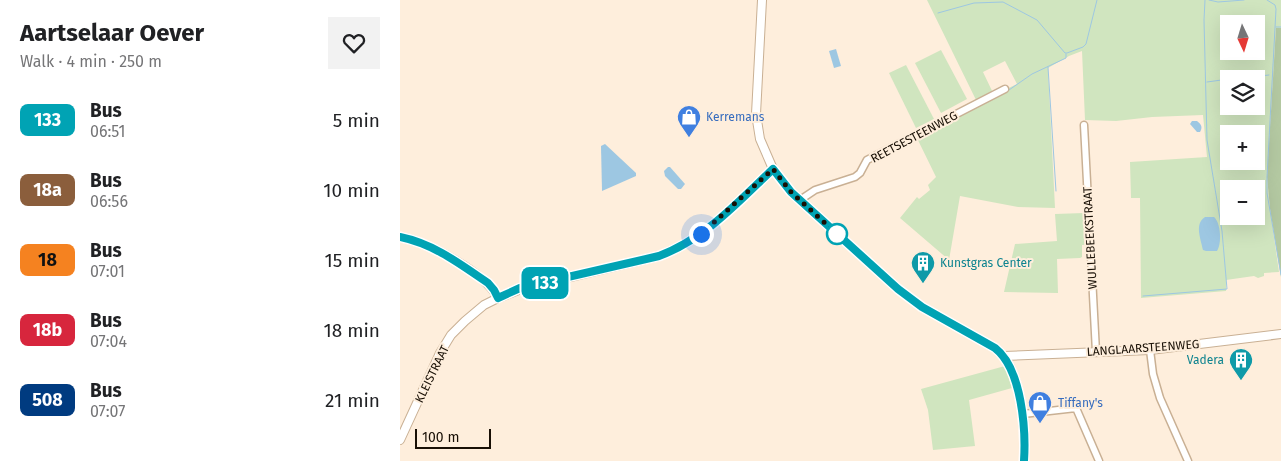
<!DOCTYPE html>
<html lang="en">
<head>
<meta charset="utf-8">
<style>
  body { margin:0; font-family:"Fira Sans",sans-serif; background:#f2f2f2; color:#202124; height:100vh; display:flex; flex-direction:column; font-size:19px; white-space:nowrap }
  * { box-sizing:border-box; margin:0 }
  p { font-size:16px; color:#757577 }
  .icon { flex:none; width:28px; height:28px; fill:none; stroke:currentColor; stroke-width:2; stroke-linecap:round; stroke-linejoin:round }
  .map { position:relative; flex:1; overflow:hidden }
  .details { display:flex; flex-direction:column; background:#fff; width:400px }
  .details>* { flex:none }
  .badge { padding:0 10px; border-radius:8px; font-size:18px; line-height:32px }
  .needle { width:32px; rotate:176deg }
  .fabs { position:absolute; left:820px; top:15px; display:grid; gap:10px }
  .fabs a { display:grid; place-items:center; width:45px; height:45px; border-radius:0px; background:#fff; box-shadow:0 5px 20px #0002; font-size:25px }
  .scale { position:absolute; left:15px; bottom:12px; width:76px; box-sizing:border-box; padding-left:5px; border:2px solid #180f05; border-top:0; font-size:14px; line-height:18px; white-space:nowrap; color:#180f05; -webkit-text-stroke:4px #feeedc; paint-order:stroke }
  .you { position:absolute; width:25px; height:25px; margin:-12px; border:4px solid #fff; border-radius:50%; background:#1a73e8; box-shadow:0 0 0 8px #1a73e833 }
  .map>.badge { position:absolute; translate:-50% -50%; box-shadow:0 0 0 2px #fff }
  .round { display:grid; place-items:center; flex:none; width:52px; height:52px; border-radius:0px; background:#f2f2f2 }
  .overview { display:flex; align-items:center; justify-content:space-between; height:85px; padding:0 20px }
  h1 { font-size:24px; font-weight:700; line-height:38px }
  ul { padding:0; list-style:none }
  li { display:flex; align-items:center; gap:15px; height:70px; padding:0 20px }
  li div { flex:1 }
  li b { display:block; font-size:19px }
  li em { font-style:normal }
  li .badge { min-width:55px; font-weight:700; text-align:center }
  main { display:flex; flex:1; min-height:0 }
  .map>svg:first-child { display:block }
  .green { fill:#d0e5bf; fill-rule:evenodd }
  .forest { fill:#b4c9a2 }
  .water { fill:#9dc7e2 }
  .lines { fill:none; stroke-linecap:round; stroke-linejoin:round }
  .stream { stroke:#9dc7e2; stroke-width:1 }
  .minor-casing { stroke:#c9b094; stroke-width:9 }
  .tertiary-casing { stroke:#c9b094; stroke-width:10 }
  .minor { stroke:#fff; stroke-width:6 }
  .tertiary { stroke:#fff; stroke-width:8 }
  .line-casing { stroke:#fff; stroke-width:11 }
  .line { stroke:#00a3b4; stroke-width:8 }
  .walk { stroke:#180f05; stroke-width:5; stroke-dasharray:0 9 }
  .stop-dot { fill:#fff; stroke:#00a3b4; stroke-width:2.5 }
  .labels { text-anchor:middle; stroke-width:4; stroke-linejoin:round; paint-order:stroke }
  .shop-label { font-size:12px; fill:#366cbe; stroke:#feeedc; text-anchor:start }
  .street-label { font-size:12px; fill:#180f05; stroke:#feeedc }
  .culture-label { font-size:12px; fill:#0d838f; stroke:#feeedc; text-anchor:start }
</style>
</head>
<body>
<main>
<section class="details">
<div class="overview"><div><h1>Aartselaar Oever</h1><p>Walk · 4 min · 250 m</p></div><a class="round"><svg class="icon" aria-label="heart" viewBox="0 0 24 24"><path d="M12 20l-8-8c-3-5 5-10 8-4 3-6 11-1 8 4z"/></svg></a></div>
<ul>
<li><span class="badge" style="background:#00a3b4;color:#fff">133</span><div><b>Bus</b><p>06:51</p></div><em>5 min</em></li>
<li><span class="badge" style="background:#8b5e3c;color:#fff">18a</span><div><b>Bus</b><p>06:56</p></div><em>10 min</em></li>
<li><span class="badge" style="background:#f58220;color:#111">18</span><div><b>Bus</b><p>07:01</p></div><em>15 min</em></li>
<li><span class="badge" style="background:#d7263d;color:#fff">18b</span><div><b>Bus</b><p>07:04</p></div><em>18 min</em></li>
<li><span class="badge" style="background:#003b80;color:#fff">508</span><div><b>Bus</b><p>07:07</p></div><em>21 min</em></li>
</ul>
</section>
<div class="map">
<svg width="881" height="461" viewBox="0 0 881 461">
  <rect width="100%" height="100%" fill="#feeedc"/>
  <g class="green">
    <path d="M527,0H881V28L876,29L867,177L870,209L879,272L864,273V276L858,278L854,276L826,280V291L741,298L740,198H731L730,162L807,157L803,115L752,117L716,121L685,120L682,51L669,56L648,68L655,208L618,207L560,196L549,260L500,218L517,197L519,199L530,190L528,185L536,177L515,134L577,102ZM829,24H856V51H829ZM605,61L617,84L594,95L583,72ZM829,79H856V106H829ZM829,134H856V161H829ZM829,189H856V216H829Z"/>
    <polygon points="541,50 567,99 541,113 515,63"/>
    <polygon points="506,65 534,119 516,128 489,73"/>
    <polygon points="684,213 687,214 689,245 682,245 682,257 680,258 657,259 658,293 604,292 615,244 657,241 655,214"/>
    <polygon points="605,366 612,388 569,400 575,446 533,450 528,410 521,389"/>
  </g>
  <polygon class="forest" points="876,28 881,28 881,277 870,209 867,177"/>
  <g class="water">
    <polygon points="436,49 441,66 434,68 429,51"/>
    <path d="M792,121H797C801,124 803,127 800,132H797L790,124Z"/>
    <polygon points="205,144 236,173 236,176 202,191 201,146"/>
    <polygon points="268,167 270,167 285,184 281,189 278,189 265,176 264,171"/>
    <path d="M805,217H814C821,223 822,244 817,251H806L803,250C801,239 794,224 805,217Z"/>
  </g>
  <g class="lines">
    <g class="stream">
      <polyline points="809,0 818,2 844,0"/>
      <polyline points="867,0 875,5 876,9 867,177 867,193 881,275"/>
      <polyline points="538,13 574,3 603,2 637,20 665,53 667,53 683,47 686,44 697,0"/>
      <polyline points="876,27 881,27"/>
      <polyline points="648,67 656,191"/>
      <polyline points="834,79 869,75"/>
      <polyline points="807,82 829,79"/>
      <polyline points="609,90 632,74 666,58 666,54"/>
      <polyline points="743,296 827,289 822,231 807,140 804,20 805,0"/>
    </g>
    <g class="minor-casing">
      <g id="minor">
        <polyline points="684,125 696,352"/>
        <polyline points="400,200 415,190 455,177 460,173 467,160 605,89"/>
        <polyline points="750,350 753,374 760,398 788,461"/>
        <polyline points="623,414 676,408 699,461"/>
      </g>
    </g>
    <g class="tertiary-casing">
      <g id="tertiary">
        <path d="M362,0L356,114L360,139L373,169L391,192L498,289L522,307L595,348C622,368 626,430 624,461"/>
        <path d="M0,237C27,242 86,273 98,298"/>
        <polyline points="604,356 750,350 881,334"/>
        <path d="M0,440L40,353L51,335L65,321L84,305L98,298L121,289L259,256C305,239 338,202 373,169"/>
      </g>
    </g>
    <use href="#minor" class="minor"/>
    <use href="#tertiary" class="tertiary"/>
  </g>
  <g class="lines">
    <g class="line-casing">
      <path id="line" d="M0,237C34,244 60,264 88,283L94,290L98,298L120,288L259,256C305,239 338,202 373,169L391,192L498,289L522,307L595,348C622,369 626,430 624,461"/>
    </g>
    <use href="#line" class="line"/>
    <polyline class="walk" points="301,234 373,169 391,192 437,234"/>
  </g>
  <defs>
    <g id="shop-pin" transform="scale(1.25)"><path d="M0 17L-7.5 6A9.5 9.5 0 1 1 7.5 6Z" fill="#3f7fe0" stroke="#feeedc"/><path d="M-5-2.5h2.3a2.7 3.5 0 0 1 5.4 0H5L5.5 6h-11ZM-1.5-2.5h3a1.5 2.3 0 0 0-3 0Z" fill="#fff"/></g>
    <g id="building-pin" transform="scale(1.25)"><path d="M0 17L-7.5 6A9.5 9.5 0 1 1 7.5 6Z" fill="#0f9aa8" stroke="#feeedc"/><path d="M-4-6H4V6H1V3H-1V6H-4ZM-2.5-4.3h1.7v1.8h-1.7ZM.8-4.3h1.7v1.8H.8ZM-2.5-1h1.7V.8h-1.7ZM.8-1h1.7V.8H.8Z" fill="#fff"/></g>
  </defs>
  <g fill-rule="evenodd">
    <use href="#shop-pin" x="289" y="117"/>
    <use href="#building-pin" x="523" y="263"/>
    <use href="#building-pin" x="841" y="360"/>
    <use href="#shop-pin" x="640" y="403"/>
  </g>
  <circle class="stop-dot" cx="437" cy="234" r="10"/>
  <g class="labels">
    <g class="shop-label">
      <text x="306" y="121">Kerremans</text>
      <text x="658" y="407">Tiffany's</text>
    </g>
    <g class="street-label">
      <text transform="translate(514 137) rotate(-28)" y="4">REETSESTEENWEG</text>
      <text transform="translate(690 238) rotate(-93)" y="4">WULLEBEEKSTRAAT</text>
      <text transform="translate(743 348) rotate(-4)" y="4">LANGLAARSTEENWEG</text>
      <text transform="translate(32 374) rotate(-64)" y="4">KLEISTRAAT</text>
    </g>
    <g class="culture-label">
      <text x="540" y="267">Kunstgras Center</text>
      <text x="824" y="364" text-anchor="end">Vadera</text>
    </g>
  </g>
</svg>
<div class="fabs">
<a><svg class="needle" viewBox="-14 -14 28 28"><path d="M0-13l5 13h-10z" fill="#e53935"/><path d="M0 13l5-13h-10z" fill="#757577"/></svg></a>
<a><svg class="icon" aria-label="layers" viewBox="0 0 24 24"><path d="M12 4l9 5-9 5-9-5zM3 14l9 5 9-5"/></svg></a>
<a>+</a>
<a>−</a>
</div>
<div class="scale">100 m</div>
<div class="you" style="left:301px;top:234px"></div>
<b class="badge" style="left:145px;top:283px;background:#00a3b4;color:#fff">133</b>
</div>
</main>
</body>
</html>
